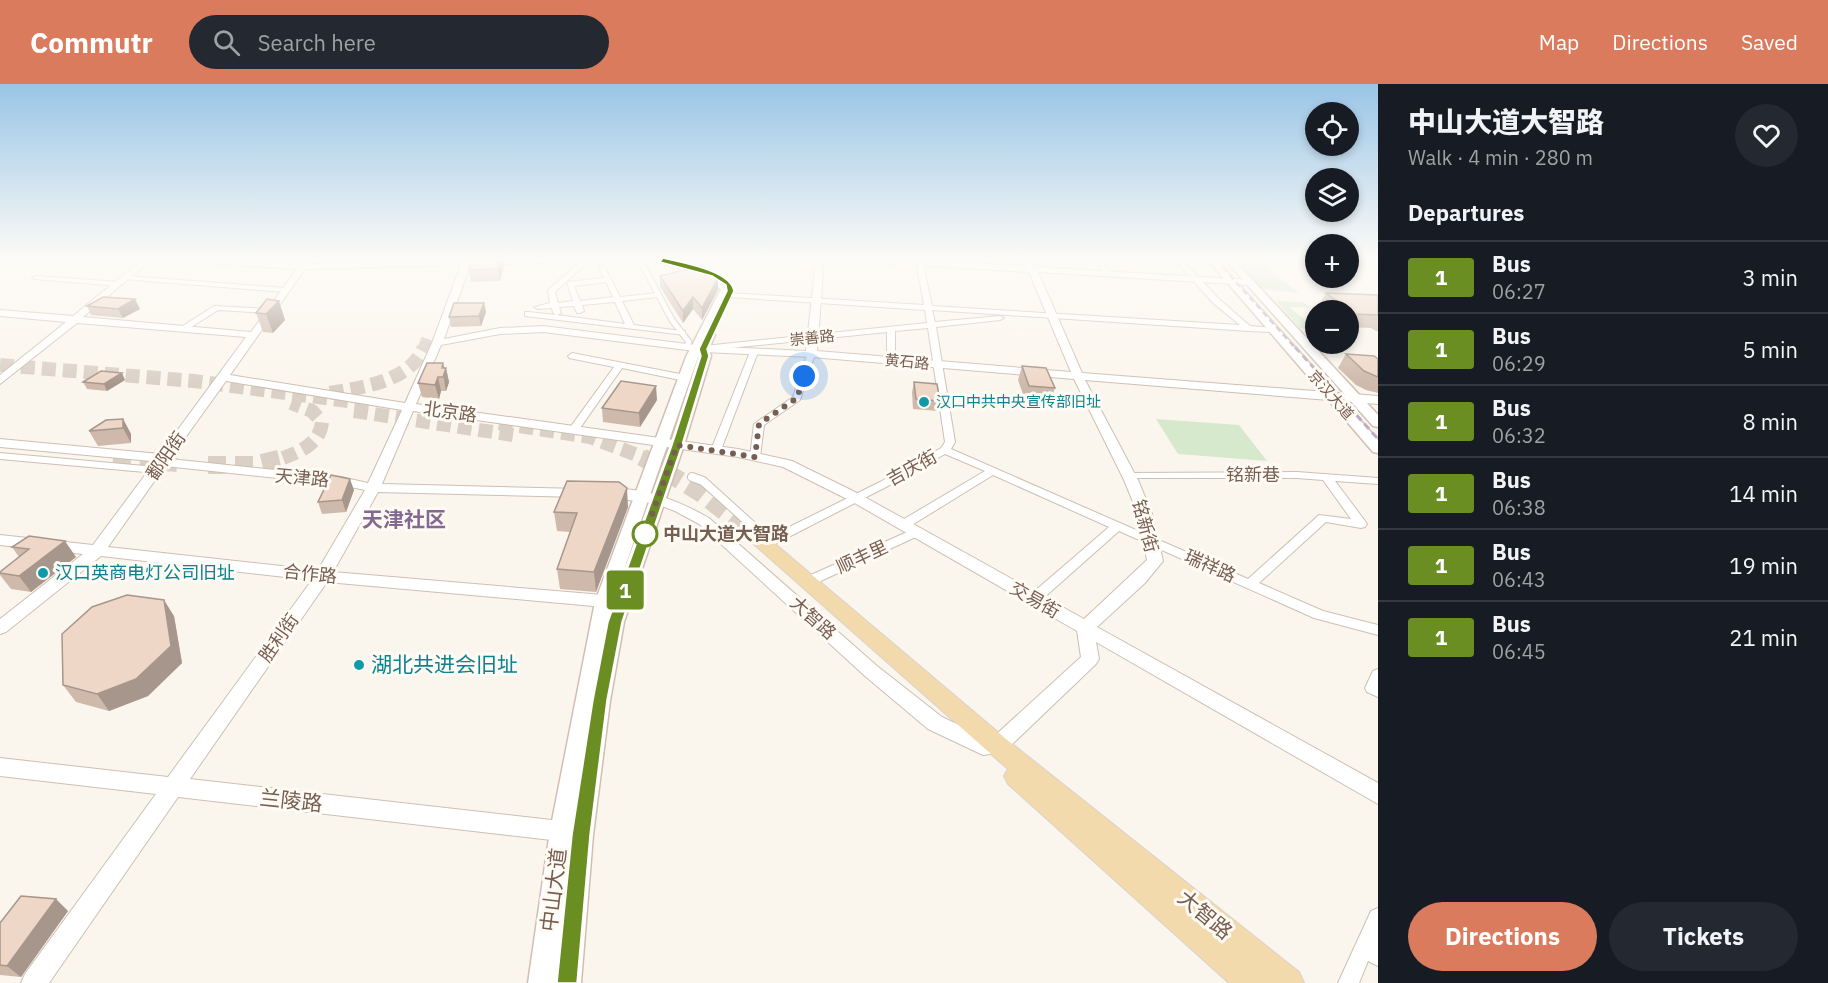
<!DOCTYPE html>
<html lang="en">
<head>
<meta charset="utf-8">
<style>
  body { margin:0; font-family:"IBM Plex Sans","Noto Sans SC",sans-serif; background:#242831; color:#f1f3f6; height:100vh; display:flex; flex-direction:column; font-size:22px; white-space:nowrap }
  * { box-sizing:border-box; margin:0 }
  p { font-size:20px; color:#9ea1a6 }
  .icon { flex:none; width:33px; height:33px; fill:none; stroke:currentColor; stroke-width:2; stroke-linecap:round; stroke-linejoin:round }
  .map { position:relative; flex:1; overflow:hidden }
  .sheet { display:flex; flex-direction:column; background:#171b24; width:450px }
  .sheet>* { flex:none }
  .badge { padding:0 12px; border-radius:4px; font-size:21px; line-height:39px }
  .fabs { position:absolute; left:1305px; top:18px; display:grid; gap:12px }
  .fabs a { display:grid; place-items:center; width:54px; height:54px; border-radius:50%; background:#171b24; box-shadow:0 3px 9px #0003; font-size:30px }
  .you { position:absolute; width:30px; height:30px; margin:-15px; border:4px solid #fff; border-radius:50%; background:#1a73e8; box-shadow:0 0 0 9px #1a73e833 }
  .map>.badge { position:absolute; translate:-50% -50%; box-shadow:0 0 0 3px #fff }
  h2 { padding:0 30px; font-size:22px; line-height:54px }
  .round { display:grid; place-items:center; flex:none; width:63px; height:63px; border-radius:32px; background:#242831 }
  .head { display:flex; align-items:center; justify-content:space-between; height:102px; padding:0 30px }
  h1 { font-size:28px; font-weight:800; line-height:45px }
  .primary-button { display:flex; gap:12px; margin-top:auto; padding:12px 30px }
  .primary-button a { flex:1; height:69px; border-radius:36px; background:#da7b5e; color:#fff; font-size:24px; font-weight:800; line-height:69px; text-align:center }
  .primary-button a+a { background:#242831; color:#f1f3f6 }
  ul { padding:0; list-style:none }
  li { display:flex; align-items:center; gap:18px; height:72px; padding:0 30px; border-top:2px solid #363941 }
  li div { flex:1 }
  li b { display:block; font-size:22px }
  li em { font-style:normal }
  li .badge { min-width:66px; font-weight:700; text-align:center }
  header { display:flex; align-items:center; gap:36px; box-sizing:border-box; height:84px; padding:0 30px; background:#da7b5e; color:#fff }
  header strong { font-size:28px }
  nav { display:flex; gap:33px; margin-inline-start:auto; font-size:21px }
  .search { width:420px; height:54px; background:#242831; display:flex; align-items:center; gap:15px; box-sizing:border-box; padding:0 21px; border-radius:33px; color:#9ea1a6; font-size:22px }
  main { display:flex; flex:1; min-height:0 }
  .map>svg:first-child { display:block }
  .green { fill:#d7e9cc }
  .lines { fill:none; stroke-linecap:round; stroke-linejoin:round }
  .primary-tunnel-far2 { stroke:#dad0c6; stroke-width:11; stroke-dasharray:11 6; stroke-linecap:butt }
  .primary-tunnel-far1 { stroke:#dad0c6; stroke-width:14; stroke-dasharray:14 7; stroke-linecap:butt }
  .primary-tunnel { stroke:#dad0c6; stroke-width:18; stroke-dasharray:18 9; stroke-linecap:butt }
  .pedestrian-far1-casing { stroke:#cdbfb3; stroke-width:7 }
  .pedestrian-casing { stroke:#cdbfb3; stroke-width:10 }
  .minor-casing { stroke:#cdbfb3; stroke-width:2 }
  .tertiary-casing { stroke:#cdbfb3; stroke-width:2 }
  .secondary-casing { stroke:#d0bfb1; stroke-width:3 }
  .primary-casing { stroke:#d9d2ce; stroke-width:2 }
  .pedestrian-far1 { stroke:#fff; stroke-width:5 }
  .pedestrian { stroke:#fff; stroke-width:8 }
  .minor { fill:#fff; fill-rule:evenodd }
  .tertiary { fill:#fff; fill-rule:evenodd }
  .secondary { fill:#fff; fill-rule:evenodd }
  .primary { fill:#f3daac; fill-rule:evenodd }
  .rail-far1 { stroke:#baabc6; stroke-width:2; stroke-dasharray:6 4; stroke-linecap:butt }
  .rail { stroke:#baabc6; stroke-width:3; stroke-dasharray:7 4.5; stroke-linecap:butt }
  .wall { fill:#ceb9ab }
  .shaded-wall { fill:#a7968b }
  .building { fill:#efd7c7; stroke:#a7968b; stroke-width:1.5 }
  .line { fill:#6b8e23; stroke:#fff; stroke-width:1.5 }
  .walk { stroke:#765e51; stroke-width:6; stroke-dasharray:0 10.8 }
  .culture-dot { fill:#0f9aa8; stroke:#fefaf4; stroke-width:2 }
  .stop-dot { fill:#fff; stroke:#6b8e23; stroke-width:3 }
  .labels { text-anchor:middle; stroke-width:6; stroke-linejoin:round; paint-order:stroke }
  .far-street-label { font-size:15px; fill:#765e51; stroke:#fefaf4 }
  .far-culture-label { font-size:15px; fill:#0d838f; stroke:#fefaf4; text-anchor:start }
  .street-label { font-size:18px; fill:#765e51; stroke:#fefaf4 }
  .stop-label { font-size:18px; font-weight:bold; fill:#765e51; stroke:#fefaf4; text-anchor:start }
  .culture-label { font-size:18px; fill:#0d838f; stroke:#fefaf4; text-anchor:start }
  .quarter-label { font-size:21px; font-weight:bold; fill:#846990; stroke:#fefaf4 }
  .near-culture-label { font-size:21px; fill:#0d838f; stroke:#fefaf4; text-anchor:start }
  .near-street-label { font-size:21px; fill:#765e51; stroke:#fefaf4 }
</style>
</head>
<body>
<header>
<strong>Commutr</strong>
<div class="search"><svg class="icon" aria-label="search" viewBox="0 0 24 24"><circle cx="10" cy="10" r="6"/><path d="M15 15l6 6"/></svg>Search here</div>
<nav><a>Map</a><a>Directions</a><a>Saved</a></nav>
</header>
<main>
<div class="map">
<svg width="1378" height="899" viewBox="0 0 1378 899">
  <rect width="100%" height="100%" fill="#fbf6ed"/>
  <g class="green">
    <polygon points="1235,176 1258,177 1299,209 1262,205"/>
    <polygon points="1276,217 1302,218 1312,224 1289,223 1307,237 1315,238 1315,247 1300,244"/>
    <polygon points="1156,335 1239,341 1267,377 1178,370"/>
  </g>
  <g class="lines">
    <polyline class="primary-tunnel-far2" points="423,265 427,254"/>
    <g class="primary-tunnel-far1">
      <polyline points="0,281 194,297 370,320"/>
      <path d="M330,309C362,303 410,298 424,263"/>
      <polyline points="354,327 513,351"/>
      <polyline points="499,339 590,353 645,374"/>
      <path d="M283,374C302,367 320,359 322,338L312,327L291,319"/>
    </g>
    <g class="primary-tunnel">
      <polyline points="642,373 702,410 755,452"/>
      <polyline points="113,375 177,379"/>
      <polyline points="208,381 253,381 287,373"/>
    </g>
    <g class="pedestrian-far1-casing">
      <polyline id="pedestrian-far1" points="640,176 672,236 689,258 686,263"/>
    </g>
    <g class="pedestrian-casing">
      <polyline id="pedestrian" points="692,393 703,397 766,454"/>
    </g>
    <g class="minor-casing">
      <g id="minor">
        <path d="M583,176H590L555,208L558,219L573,217L567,198L604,194L599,183L604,182L620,213L658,209L662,211L658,213L622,217L634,241L682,247H685V251L525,232V228H528L556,231L553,229L552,224L538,225L534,223L550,219L548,206ZM606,198L613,213L580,217L574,202ZM615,218L625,240L557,231L561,229L559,223L574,222L577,229H580L584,227L582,221Z"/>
        <polygon points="916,176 922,176 932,222 1240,241 1213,219 1175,176 1182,176 1219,215 1250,242 1277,244 1277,248 1274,248 1249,247 932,226 935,238 1000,232 1004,234 1000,236 936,243 955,358 951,365 1248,495 1319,431 1351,435 1323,396 1297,394 1129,394 1125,393 1124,391 1125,389 1297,388 1378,394 1378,400 1335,397 1365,437 1367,440 1365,443 1361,444 1326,438 1259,499 1323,527 1378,541 1378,551 1314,534 1119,447 1039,518 1029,518 1027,515 1029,512 1109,443 993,391 907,444 899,444 897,441 899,438 985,387 945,370 888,402 775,460 767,460 765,457 767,454 880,398 941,364 945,358 928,244 895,247 895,277 891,280 887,277 887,248 701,267 700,265 704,262 927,239 925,226 729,213 725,211 729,209 924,221"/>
        <polygon points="1094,176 1101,176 1111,190 1110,191 1106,191"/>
        <polygon points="36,192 119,198 123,200 119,202 34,195 32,194"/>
        <polygon points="126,192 285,204 289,206 285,208 124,195 122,194"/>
        <polygon points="214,222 270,225 274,227 270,229 218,226 185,247 178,245"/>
        <polygon points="754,265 758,268 721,366 716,369 712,368 711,366 750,268"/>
        <polygon points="808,268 815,270 800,316 764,341 760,373 759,375 751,375 750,373 754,340 793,313"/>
        <polygon points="572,269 685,291 689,294 685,297 622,284 578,347 574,348 569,345 614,283 569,274 568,272"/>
        <polygon points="0,369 156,383 161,386 156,389 0,375"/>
        <polygon points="916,444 920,445 922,448 920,451 812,501 802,501 801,498 802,495"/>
        <polygon points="1378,585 1378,613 1367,608 1365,604 1373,587"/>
        <polygon points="1378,824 1378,882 1368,877 1359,899 1338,899 1371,827"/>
      </g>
    </g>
    <g class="tertiary-casing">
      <path id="tertiary" d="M142,176H151L83,233L251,248L297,185L201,179L197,176L301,180L304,176H312L309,180L547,176L543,179L470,181L444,255L500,244L543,242L703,262L806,267L816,176H824L817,267L1071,288L1029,188L873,179L869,176H920L1026,182L1024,176H1032L1035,183L1252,196V200L1249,201L1038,188L1082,289L1378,312V320L1085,296L1138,396L1152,430L1163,477L1145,499L1097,543L1378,699V720L1096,558L1099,575L1096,580L1004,668L983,671L928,645L865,592L699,440L675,427L654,419L603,413L601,410L603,407C636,399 681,418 709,434L877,582L942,633L990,656L1081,573L1077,547L851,417L783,383L738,373L413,327L382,400L581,405L588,409L581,413L378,408L333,488L615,512L621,514L623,518L621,522L615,524L327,498L190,695L569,738L577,741L580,748L577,755L569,758L178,713L49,899H21L25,890L156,710L0,692V674L168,693L312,496L101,472L6,548L0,550V535L83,470L0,461V451L93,461L154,379L151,377L0,363V355L160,370L246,253L77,239L0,300V291L66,238L0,232V226L73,232ZM461,181L432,259L405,319L230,291L305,185ZM543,248L703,268L811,273L1074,295L1124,396L1138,430L1147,476L1084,535L861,411L792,377L738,365L416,320L441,261L500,250ZM226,297L402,326L368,399L341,393L170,375ZM165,382L341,401L365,406L318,486L108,463Z"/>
    </g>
    <g class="secondary-casing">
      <g id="secondary">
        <path d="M650,176C677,176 713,181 731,205L710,248L715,251L709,265L711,272L684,361L624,538L610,617L593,751L581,899H528L550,747L595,518L686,273L721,205L701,191ZM699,271L670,361L619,500L698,273Z"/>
        <polygon points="1208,176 1217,176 1378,356 1378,369 1373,368"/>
        <polygon points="1225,176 1234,176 1378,331 1378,343 1373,342"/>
      </g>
    </g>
    <g class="primary-casing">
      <polygon id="primary" points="755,446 761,448 1006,655 1299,888 1304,899 1229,899 1008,700 1004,692 1008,685 749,456 746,452 749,448"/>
    </g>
    <use href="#pedestrian-far1" class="pedestrian-far1"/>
    <use href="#pedestrian" class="pedestrian"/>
    <use href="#minor" class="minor"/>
    <use href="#tertiary" class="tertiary"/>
    <use href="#secondary" class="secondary"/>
    <use href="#primary" class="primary"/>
    <polyline class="rail-far1" points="1216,176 1296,265"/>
    <polyline class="rail" points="1295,263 1378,355"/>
  </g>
  <g class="wall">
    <polygon points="472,176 503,176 504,182 500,197 471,198 469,186"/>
    <polygon points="660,192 718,194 718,206 702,236 693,225 683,239 660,203"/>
    <polygon points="1326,209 1378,211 1378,247 1376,247 1371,244 1348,243 1348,226 1326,226 1319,222"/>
    <polygon points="267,215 285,236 273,249 263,248 256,229"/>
    <polygon points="484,219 486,228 481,242 451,243 449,233"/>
    <polygon points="87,222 140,225 123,234 91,231"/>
    <polygon points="1346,270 1378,275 1378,309 1366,306 1356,301 1338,284"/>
    <polygon points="1022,282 1055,304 1050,318 1025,316 1018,296"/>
    <polygon points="445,284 446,284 449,298 446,307 441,307 439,315 422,313 418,299"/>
    <polygon points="125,296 107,307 87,305 83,298"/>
    <polygon points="914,298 940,317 938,327 913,325 912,308"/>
    <polygon points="657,316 640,343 603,338 602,324"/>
    <polygon points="123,335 131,350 131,359 98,362 89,347"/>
    <polygon points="354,406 346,428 322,430 318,418"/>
    <polygon points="628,423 596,508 560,505 557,485 570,448 557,447 554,428"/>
    <polygon points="29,452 76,473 31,508 11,505 0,491 0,488 19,473 12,463"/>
    <polygon points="174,532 182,579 148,612 109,627 76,618 63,601"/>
    <polygon points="68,827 21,893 0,891 0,839"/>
  </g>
  <g class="shaded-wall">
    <polygon points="501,176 503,176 504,182 500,197 498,185"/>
    <polygon points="718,194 718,206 702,236 702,224"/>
    <polygon points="693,213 693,225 683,239 683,227"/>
    <polygon points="135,215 140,225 123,234 118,225"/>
    <polygon points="279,217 285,236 273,249 266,230"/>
    <polygon points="484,219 486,228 481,242 479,232"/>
    <polygon points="443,279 445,286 446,284 449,298 446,307 442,284"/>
    <polygon points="122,289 125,296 107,307 104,300"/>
    <polygon points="438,293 441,307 439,315 435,301"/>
    <polygon points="656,302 657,316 640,343 639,329"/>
    <polygon points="123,335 131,350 131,359 123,344"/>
    <polygon points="350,395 354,406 346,428 342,416"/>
    <polygon points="627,404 628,423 596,508 594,488"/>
    <polygon points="65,457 76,473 31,508 19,492"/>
    <polygon points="164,516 174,532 182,579 148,612 109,627 97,610"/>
    <polygon points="56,815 68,827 21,893 7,882"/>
  </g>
  <g class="building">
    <polygon points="472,176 501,176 498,185 469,186"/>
    <polygon points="701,182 718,194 702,224 693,213 683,227 660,192"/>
    <polygon points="1326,209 1378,211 1378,231 1355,230"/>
    <polygon points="103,213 135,215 118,225 87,222"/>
    <polygon points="267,215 279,217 266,230 256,229"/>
    <polygon points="454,219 484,219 479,232 449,233"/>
    <polygon points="1346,270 1374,272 1378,275 1378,293 1364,287"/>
    <polygon points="427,279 443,279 442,284 446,284 443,293 438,293 435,301 418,299"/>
    <polygon points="1022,282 1046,284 1055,304 1029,302"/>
    <polygon points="101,287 122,289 104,300 83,298"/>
    <polygon points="621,297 656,302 639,329 602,324"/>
    <polygon points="914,298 937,300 940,317 916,315"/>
    <polygon points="123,335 123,344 89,347 106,336"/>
    <polygon points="331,391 350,395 342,416 318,418"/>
    <polygon points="567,397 619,398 627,404 594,488 557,485 577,429 554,428"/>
    <polygon points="29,452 65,457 19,492 0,489 0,488 29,465 12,463"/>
    <polygon points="127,511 164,516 171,562 136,595 97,610 63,601 62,550 92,523"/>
    <polygon points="21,812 56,815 7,882 0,881 0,839"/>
  </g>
  <linearGradient id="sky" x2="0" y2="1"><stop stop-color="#99c5e6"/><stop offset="0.58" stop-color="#fdfbf7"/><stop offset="1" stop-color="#fdfbf7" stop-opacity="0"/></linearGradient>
  <rect width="1378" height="302" fill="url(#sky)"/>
  <path class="line" d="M663,174C682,179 730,186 734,207L707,265L709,272L682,361L622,538L607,616L590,751L577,899H557L572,751L593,616L608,538L672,361L701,272L699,265L727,207L726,201L712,192L660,178Z"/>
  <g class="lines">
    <polyline class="walk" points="645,450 677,361 755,373 759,340 797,314 804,292"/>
  </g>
  <g class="culture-dot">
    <circle cx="924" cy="318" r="6"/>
    <circle cx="43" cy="489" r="6"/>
    <circle cx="359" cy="581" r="6"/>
  </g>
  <circle class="stop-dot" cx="645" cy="450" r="12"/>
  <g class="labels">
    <g class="far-street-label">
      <text transform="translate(812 254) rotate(-6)" y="5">崇善路</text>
      <text transform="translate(907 278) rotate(5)" y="5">黄石路</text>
      <text transform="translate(1331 311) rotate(49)" y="5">京汉大道</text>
    </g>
    <g class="far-culture-label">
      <text x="936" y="323">汉口中共中央宣传部旧址</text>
    </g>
    <g class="street-label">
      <text transform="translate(450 328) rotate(8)" y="6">北京路</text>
      <text transform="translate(166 372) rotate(-55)" y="6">鄱阳街</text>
      <text transform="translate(912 384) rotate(-29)" y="6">吉庆街</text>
      <text x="1253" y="397">铭新巷</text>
      <text transform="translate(302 394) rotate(5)" y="6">天津路</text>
      <text transform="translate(1145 442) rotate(75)" y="6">铭新街</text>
      <text transform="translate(862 473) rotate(-25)" y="6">顺丰里</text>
      <text transform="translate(1210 482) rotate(24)" y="6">瑞祥路</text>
      <text transform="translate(310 490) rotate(6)" y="6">合作路</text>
      <text transform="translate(1035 516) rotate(30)" y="6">交易街</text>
      <text transform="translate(813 534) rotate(42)" y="6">大智路</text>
      <text transform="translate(279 554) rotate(-55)" y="6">胜利街</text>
    </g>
    <g class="stop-label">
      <text x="663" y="456">中山大道大智路</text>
    </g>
    <g class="culture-label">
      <text x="55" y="495">汉口英商电灯公司旧址</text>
    </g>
    <g class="quarter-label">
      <text x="404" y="443">天津社区</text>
    </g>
    <g class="near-culture-label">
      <text x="371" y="588">湖北共进会旧址</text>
    </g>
    <g class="near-street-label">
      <text transform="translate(291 717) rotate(6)" y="7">兰陵路</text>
      <text transform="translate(554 806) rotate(-83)" y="7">中山大道</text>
      <text transform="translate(1205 831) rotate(40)" y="7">大智路</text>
    </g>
  </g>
</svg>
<div class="fabs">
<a><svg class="icon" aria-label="locate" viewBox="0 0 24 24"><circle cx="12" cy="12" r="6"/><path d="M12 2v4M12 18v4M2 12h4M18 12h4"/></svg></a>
<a><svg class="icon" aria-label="layers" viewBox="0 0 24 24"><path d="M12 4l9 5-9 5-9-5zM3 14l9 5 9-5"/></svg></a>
<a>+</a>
<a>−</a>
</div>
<div class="you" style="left:804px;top:292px"></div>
<b class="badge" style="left:625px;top:506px;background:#6b8e23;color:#fff">1</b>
</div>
<section class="sheet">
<div class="head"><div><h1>中山大道大智路</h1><p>Walk · 4 min · 280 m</p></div><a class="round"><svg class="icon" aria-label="heart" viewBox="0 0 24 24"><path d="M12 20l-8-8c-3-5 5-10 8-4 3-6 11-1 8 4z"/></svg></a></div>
<h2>Departures</h2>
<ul>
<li><span class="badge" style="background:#6b8e23;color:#fff">1</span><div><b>Bus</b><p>06:27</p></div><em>3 min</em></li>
<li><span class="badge" style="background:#6b8e23;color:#fff">1</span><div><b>Bus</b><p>06:29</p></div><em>5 min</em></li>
<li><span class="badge" style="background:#6b8e23;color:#fff">1</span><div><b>Bus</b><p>06:32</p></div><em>8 min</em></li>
<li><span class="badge" style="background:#6b8e23;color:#fff">1</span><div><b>Bus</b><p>06:38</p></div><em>14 min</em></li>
<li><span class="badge" style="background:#6b8e23;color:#fff">1</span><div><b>Bus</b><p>06:43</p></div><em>19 min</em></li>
<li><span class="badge" style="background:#6b8e23;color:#fff">1</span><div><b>Bus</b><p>06:45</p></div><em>21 min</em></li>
</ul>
<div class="primary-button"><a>Directions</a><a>Tickets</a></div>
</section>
</main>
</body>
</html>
